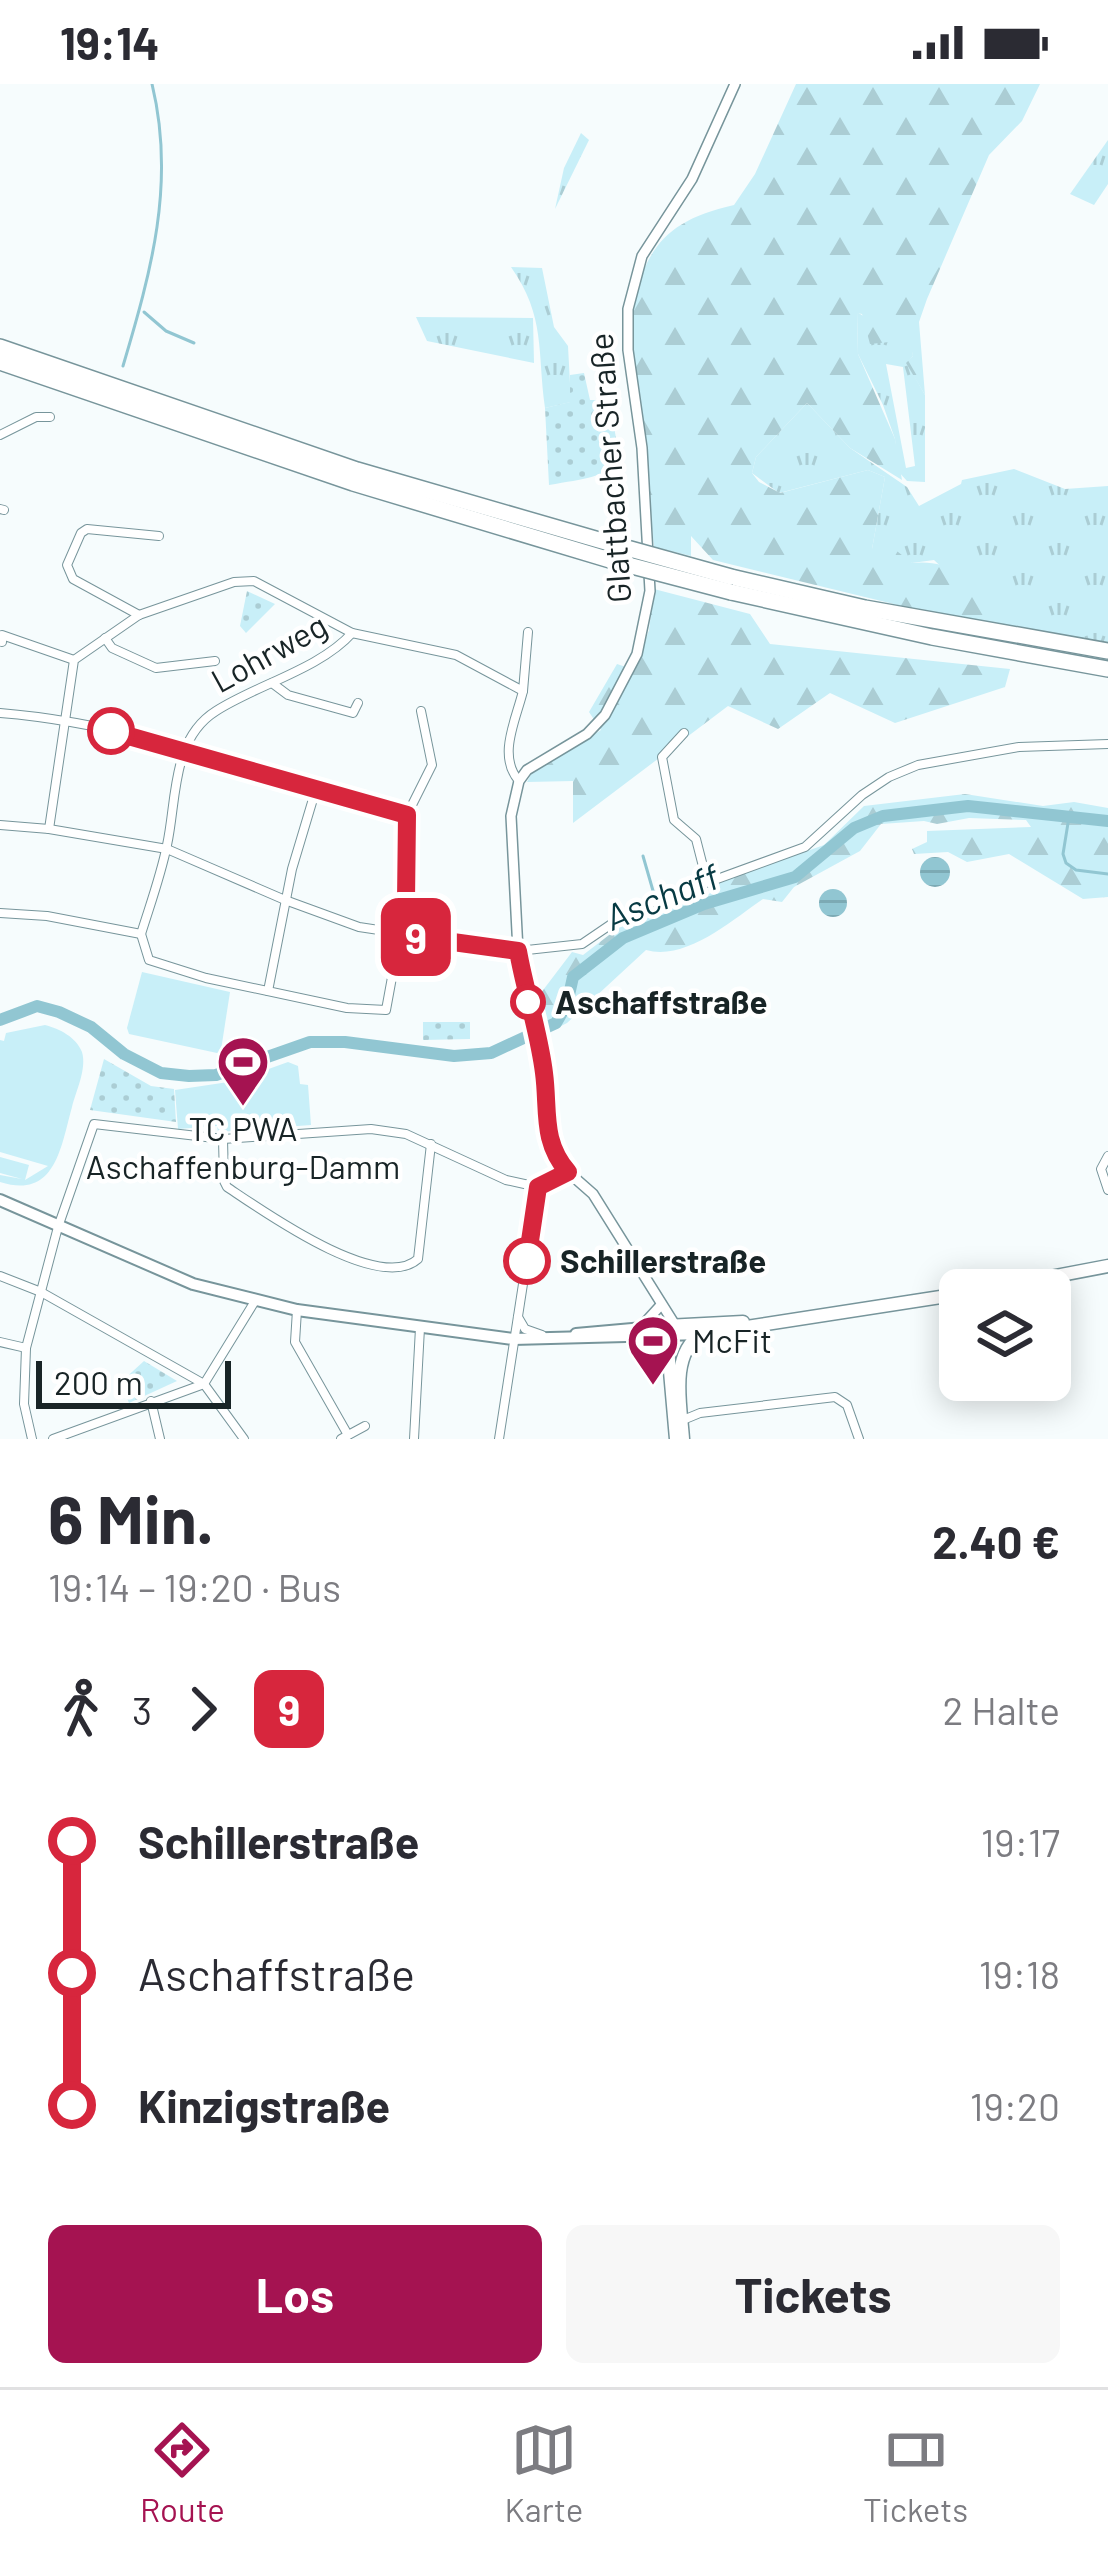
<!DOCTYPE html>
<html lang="de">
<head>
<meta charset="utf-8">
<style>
  body { margin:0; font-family:Barlow,sans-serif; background:#f7f7f7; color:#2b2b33; height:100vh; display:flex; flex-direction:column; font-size:45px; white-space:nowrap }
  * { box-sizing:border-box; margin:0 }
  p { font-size:39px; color:#7c7c81 }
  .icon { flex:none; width:66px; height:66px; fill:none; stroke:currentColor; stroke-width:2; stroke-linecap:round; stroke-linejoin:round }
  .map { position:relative; height:1355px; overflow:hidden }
  .sheet { display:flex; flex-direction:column; background:#fff; flex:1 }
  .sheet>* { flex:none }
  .badge { padding:0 24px; border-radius:18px; font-size:42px; line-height:78px }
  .controls { position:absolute; left:939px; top:1185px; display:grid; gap:24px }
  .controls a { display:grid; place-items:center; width:132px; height:132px; border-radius:18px; background:#fff; box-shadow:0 6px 30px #0003; font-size:60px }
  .scale { position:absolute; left:36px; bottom:30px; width:195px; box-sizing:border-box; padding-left:12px; border:6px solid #182426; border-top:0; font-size:33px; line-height:42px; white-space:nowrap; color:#182426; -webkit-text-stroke:9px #fff; paint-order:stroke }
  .map>.badge { position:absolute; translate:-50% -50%; box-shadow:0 0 0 6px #fff }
  .legs { display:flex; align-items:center; gap:18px; height:132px; padding:0 48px; font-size:39px }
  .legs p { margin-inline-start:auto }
  .head { display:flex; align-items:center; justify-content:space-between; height:204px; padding:0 48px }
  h1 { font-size:66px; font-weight:700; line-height:90px }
  .primary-button { display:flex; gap:24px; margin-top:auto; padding:24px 48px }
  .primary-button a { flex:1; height:138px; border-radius:18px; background:#a51351; color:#fff; font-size:48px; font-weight:700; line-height:138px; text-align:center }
  .primary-button a+a { background:#f7f7f7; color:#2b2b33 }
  ul { padding:0 48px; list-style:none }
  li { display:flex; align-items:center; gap:42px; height:132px; font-size:45px }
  li i { display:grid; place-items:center; width:18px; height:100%; margin:0 15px; background:currentColor }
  li i::after { content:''; width:30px; height:30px; margin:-15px; border:9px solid; border-radius:50%; background:#fff }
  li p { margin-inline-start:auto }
  li:first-child i { background:linear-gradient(#0000 50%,currentColor 0) }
  li:last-child i { background:linear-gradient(currentColor 50%,#0000 0) }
  .status { display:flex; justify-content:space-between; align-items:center; height:84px; padding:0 60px; background:#fff; direction:ltr }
  .status svg { height:33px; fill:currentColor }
  .tab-bar { display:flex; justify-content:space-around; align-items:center; height:168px; border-top:3px solid #e1e1e2; background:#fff; font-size:33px; color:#7c7c81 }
  .tab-bar a { display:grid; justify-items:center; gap:6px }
  .tab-bar .active { color:#a51351 }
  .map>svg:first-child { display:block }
  .grass { fill:url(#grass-tufts); fill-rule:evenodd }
  .forest { fill:url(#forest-firs) }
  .park { fill:url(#park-dots) }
  .pitch { fill:#c8eff8 }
  .water { fill:url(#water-rules) }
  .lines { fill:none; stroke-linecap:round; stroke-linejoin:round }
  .stream { stroke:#91c6d2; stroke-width:3 }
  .river { stroke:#91c6d2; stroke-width:12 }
  .minor-casing { stroke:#77959b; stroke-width:10 }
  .tertiary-casing { stroke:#77959b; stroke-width:12 }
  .secondary-casing { stroke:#77959b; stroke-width:14 }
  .primary-casing { stroke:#77959b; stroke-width:15 }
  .motorway-casing { stroke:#77959b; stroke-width:18 }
  .minor { stroke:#fff; stroke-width:8 }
  .tertiary { stroke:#fff; stroke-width:9 }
  .secondary { stroke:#fff; stroke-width:10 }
  .primary { stroke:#fff; stroke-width:12 }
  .motorway { stroke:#fff; stroke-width:15 }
  .motorway-bridge-casing { stroke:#77959b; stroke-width:18; stroke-linecap:butt }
  .motorway-bridge { stroke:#fff; stroke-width:15 }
  .line-1-casing { stroke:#fff; stroke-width:27 }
  .line-1 { stroke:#d7263d; stroke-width:18 }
  .stop-1-dot { fill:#fff; stroke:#d7263d; stroke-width:6 }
  .labels { text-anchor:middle; stroke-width:9; stroke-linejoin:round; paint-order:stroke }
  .street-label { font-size:33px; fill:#182426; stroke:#fff }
  .stop-label { font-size:33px; font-weight:bold; fill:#182426; stroke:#fff; text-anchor:start }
  .poi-label { font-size:33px; fill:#182426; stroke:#fff }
  .water-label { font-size:36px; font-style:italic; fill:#073a43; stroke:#fff }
</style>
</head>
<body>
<div class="status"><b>19:14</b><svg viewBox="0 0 49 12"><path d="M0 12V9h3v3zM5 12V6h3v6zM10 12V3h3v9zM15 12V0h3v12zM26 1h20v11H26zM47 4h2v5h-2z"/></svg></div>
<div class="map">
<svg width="1108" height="1355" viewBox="0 0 1108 1355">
  <defs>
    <pattern id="grass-tufts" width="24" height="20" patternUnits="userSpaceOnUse" patternTransform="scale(3)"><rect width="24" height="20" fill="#c8eff8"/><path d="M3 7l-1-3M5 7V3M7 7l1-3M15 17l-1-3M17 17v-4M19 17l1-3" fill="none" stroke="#abcdd4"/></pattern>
    <pattern id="forest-firs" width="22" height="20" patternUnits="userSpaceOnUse" patternTransform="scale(3)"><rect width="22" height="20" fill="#c8eff8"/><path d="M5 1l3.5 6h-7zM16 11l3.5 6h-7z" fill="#abcdd4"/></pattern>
    <pattern id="park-dots" width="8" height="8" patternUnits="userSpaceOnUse" patternTransform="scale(3)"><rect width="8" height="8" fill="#c8eff8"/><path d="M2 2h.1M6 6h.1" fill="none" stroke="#abcdd4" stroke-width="1.8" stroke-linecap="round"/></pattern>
    <pattern id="water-rules" width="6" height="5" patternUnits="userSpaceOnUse" patternTransform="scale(3)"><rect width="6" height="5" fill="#91c6d2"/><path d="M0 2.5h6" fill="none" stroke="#7caab4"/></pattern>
  </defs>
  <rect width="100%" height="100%" fill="#f6fcfd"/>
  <g class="grass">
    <polygon points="581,49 589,56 555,125 564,84"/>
    <polygon points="1108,56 1108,100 1094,121 1070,110"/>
    <path d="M511,183L542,184L554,243L568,262L571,318L545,324C537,267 546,233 511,183Z"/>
    <path d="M857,228L912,263L913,272L907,279L925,311V398L907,397L898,387L895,355L883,321L858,270ZM886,280L903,283L915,382L906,384Z"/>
    <polygon points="416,233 533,234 534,279 427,257"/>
    <polygon points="807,319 850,364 907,403 919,422 961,400 962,396 1014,385 1065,405 1108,402 1108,558 1004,542 934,476 912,479 872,465 885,393 868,386 779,409 752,389 756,373"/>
  </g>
  <g class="forest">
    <path d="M796,0H1040L1022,37L989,71L927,215L919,238L925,311L906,279L913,272L911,263L899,257L870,260L862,230L857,229L858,270L895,355L902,396L850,364L807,319L756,373L752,389L759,398L780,409L868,386L885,393L872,465L893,464L912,479C946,475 968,492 995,511L1004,542L906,523L713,476L691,452V472L654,463L629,232C646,164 664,137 734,121L755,90Z"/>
    <polygon points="654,505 750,530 770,560 1010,585 1005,603 895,639 830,609 778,645 728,622 573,739 573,697 527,698 532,688 601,646 589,628 617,580 635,586 649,546"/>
    <path d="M965,710L1043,722L1074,718L1108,724V813L1083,815L1009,770L967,778L948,768L914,770L912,765L927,758V747L1031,743L1026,736L969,734L937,740L924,737L881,740L860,767L794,803L782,818L763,815C731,837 686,877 646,866L567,939L541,952L534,918L572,868L583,871L626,838L711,809L709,802L824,761L864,722Z"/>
  </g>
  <g class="park">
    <path d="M584,289L590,316H607C627,389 622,389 549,401L545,324L570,318V291Z"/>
    <polygon points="247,507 275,520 246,549 240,542"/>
    <polygon points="470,938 470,955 423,956 423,938"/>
    <polygon points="104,975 151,1002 174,1005 176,1038 90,1026"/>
    <polygon points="144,1277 177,1297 129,1319 121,1298"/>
  </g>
  <g class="pitch">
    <polygon points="142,888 230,908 221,966 217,969 129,950 127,944"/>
    <path d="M45,941C60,945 76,953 82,968C87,985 76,1007 72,1023C61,1062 56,1116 0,1098V1091L22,1095L0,1089V1073L29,1081L25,1096L48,1082L0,1068V956L4,957L6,949Z"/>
    <polygon points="288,978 298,982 300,1000 308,1001 311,1041 218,1048 217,1042 178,1045 175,1006 235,997"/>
  </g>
  <g class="water">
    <circle cx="935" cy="788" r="15"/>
    <circle cx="833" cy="819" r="14"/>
  </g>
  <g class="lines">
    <g class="stream">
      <polyline points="144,228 166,247 194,259"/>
      <path d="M123,282C151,188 176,99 152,0"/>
      <polyline points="1069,733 1063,770 1066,779 1076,786 1108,790"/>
      <polyline points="643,772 662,838"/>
    </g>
    <polyline class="river" points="0,936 37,922 59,928 91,943 124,970 161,989 189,992 216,991 310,958 345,958 454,972 491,969 556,939 567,920 573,893 623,854 704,820 795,793 854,744 883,732 968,722 1108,737"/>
    <g class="minor-casing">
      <g id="minor">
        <polyline points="0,351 36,333 50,333"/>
        <polyline points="0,425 4,426"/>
        <polyline points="139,531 73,495 67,481 81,449 87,445 159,452"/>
        <polyline points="105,554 112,564 156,584 215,577"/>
        <polyline points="2,558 2,551 74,576"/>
        <polyline points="272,599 288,611 353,629 358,619"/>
        <path d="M0,629C139,640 274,693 407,731"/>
        <polyline points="684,649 662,673 674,736 696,755 707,798"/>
        <path d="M519,697C497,672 516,636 523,607"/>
        <polyline points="0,741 49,745 167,765 285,816 359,843 518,867 582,860 632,826 805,763 862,711 889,693 918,681 1019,663 1108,660"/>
        <polyline points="49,745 74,576 139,531 234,498 254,497 352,549 456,571 523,607 528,548"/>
        <polyline points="0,829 47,832 141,850"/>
        <polyline points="141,850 149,876 206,894 347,924 386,926 406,817 407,731 432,681 421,627"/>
        <path d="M141,850C150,821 161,791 167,761C177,716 171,655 216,627C256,601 320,585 352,549"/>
        <polyline points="268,907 292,785 316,705"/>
        <path d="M223,1055L224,1097L227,1103C263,1127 379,1210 418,1175L431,1060"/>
        <polyline points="1108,1072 1101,1085 1108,1106"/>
        <polyline points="538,1103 568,1088"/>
        <polyline points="0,1192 41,1208 204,1300 244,1355"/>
        <polyline points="297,1226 295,1258 348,1351"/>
        <polyline points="518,1233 525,1245 542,1251"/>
        <polyline points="0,1258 26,1264"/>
        <polyline points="151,1317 160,1355"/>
        <polyline points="683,1336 700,1329 835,1313 847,1321 859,1355"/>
        <polyline points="32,1355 24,1320 26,1264 58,1143 94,1040 223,1055 371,1045 406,1050 506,1096 538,1103"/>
        <polyline points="53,1355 204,1300 255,1217"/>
        <polyline points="341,1355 365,1342"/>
        <polyline points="414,1355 420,1244"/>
        <polyline points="499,1355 538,1103"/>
      </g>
    </g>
    <g class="tertiary-casing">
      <g id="tertiary">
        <polyline points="675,1241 593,1110 568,1088 552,1066 547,1049 544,984 518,867 511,732 519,697 527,686 587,650 605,631 637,570 650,507 642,364 628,266 628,225 642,172 692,95 735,0"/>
        <polyline points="641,1243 661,1221"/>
      </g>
    </g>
    <g class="secondary-casing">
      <g id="secondary">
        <polyline points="0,1116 193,1200 297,1226 513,1255 701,1250"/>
        <polyline points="576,1250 666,1242"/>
      </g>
    </g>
    <g class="primary-casing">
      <g id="primary">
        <polyline points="982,1206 1108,1182"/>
        <polyline points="676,1355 666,1242 743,1238"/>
        <path d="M683,1355C681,1322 669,1271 701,1250L960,1210"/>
      </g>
    </g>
    <g class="motorway-casing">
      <g id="motorway">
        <polyline points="0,263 357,386 616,461"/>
        <polyline points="0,278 353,399 613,477"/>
        <polyline points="731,493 865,524 1108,567"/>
        <polyline points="731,508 932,553 1108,585"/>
      </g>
    </g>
    <use href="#minor" class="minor"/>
    <use href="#tertiary" class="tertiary"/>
    <use href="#secondary" class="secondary"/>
    <use href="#primary" class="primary"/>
    <use href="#motorway" class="motorway"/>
    <g class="motorway-bridge-casing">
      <g id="motorway-bridge">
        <polyline points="616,461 731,493"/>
        <polyline points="613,477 731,508"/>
      </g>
    </g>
    <use href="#motorway-bridge" class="motorway-bridge"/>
  </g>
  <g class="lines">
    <g class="line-1-casing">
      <path id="line-1" d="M111,647L407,731L406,817L402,851L518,867C525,907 539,948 544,989C549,1026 541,1057 568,1088L538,1103L527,1177"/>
    </g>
    <use href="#line-1" class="line-1"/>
  </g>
  <defs>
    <g id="stadium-pin" transform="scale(2.7)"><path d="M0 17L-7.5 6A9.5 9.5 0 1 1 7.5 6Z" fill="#a51351" stroke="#fff"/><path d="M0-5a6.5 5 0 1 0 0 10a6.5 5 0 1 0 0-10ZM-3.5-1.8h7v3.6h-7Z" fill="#fff"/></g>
  </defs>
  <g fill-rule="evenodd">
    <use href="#stadium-pin" x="243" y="978"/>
    <use href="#stadium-pin" x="653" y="1257"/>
  </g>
  <g class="stop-1-dot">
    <circle cx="111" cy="647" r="21"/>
    <circle cx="528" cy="918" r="15"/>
    <circle cx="527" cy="1177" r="21"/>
  </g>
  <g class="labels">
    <g class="street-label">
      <text transform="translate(610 384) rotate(-94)" y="12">Glattbacher Straße</text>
      <text transform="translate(269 569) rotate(-29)" y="12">Lohrweg</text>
    </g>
    <g class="stop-label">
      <text x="555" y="930">Aschaffstraße</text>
      <text x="560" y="1189">Schillerstraße</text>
    </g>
    <g class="poi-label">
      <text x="243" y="1057">TC PWA<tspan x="243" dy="38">Aschaffenburg-Damm</tspan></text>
      <text x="692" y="1269" text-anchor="start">McFit</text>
    </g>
    <g class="water-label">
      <text transform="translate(662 813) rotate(-22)" y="13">Aschaff</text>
    </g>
  </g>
</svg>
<div class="controls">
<a><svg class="icon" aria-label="layers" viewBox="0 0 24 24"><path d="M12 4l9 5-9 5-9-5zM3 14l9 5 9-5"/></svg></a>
</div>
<div class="scale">200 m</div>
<b class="badge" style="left:416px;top:853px;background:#d7263d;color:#fff">9</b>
</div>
<section class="sheet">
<div class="head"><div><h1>6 Min.</h1><p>19:14 – 19:20 · Bus</p></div><b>2.40 €</b></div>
<div class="legs"><svg class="icon" aria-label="walk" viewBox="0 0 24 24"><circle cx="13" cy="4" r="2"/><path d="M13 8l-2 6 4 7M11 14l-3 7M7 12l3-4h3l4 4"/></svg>3<svg class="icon" aria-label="forward" viewBox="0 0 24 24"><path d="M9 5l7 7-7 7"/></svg><b class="badge" style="background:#d7263d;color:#fff">9</b><p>2 Halte</p></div>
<ul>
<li><i style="color:#d7263d"></i><b>Schillerstraße</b><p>19:17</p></li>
<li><i style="color:#d7263d"></i><span>Aschaffstraße</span><p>19:18</p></li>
<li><i style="color:#d7263d"></i><b>Kinzigstraße</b><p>19:20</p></li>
</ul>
<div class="primary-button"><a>Los</a><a>Tickets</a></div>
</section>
<nav class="tab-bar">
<a class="active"><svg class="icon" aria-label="directions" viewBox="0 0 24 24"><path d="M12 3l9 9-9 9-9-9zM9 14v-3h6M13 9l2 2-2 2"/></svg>Route</a>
<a><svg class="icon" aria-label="map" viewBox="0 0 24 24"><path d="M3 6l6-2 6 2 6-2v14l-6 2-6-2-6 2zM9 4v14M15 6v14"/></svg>Karte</a>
<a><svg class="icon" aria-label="tickets" viewBox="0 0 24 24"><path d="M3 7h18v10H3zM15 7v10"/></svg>Tickets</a>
</nav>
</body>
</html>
